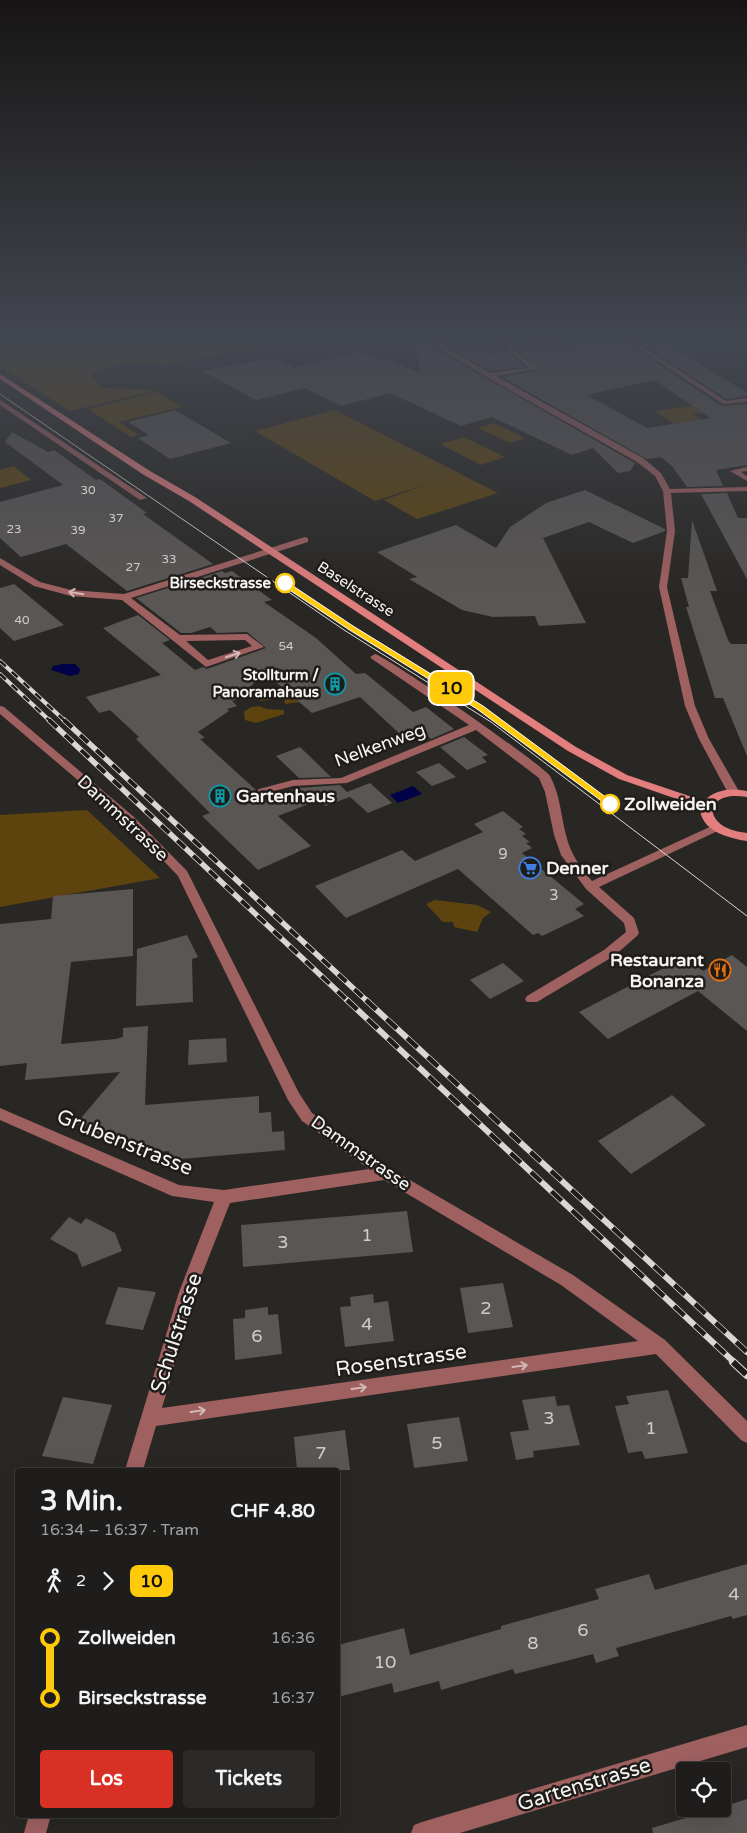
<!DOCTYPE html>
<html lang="de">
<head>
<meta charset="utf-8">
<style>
  body { margin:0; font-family:"Varela Round",sans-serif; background:#2c2a28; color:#f1f3f6; height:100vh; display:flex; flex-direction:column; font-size:19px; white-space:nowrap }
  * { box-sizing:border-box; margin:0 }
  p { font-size:16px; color:#a1a2a3 }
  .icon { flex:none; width:28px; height:28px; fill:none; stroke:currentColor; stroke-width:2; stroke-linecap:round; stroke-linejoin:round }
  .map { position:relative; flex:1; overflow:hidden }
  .panel { position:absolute; left:15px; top:1468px; width:325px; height:350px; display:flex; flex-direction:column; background:#1f1d1b; border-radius:5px; box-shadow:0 5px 20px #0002,0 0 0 1px #3c3b3a }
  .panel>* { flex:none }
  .badge { padding:0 10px; border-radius:8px; font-size:18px; line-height:32px }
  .fabs { position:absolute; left:676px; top:1762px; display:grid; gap:10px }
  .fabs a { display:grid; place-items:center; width:55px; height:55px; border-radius:5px; background:#1f1d1b; box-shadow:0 5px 20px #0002,0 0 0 1px #3c3b3a; font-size:25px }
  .map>.badge { position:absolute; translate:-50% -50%; box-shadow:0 0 0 2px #fff }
  .legs { display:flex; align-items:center; gap:8px; height:55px; padding:0 25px; font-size:16px }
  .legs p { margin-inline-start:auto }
  .summary { display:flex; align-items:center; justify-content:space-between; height:85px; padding:0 25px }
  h1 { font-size:28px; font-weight:700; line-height:38px }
  .cta { display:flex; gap:10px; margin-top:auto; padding:10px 25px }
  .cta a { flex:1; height:58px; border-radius:5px; background:#d93025; color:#fff; font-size:20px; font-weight:700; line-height:58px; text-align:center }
  .cta a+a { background:#2c2a28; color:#f1f3f6 }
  ul { padding:0 25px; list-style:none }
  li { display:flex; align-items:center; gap:18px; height:60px; font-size:19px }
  li i { display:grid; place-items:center; width:8px; height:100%; margin:0 6px; background:currentColor }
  li i::after { content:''; width:12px; height:12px; margin:-6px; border:4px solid; border-radius:50%; background:#1f1d1b }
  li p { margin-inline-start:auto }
  li:first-child i { background:linear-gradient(#0000 50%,currentColor 0) }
  li:last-child i { background:linear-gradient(currentColor 50%,#0000 0) }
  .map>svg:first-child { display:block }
  .green { fill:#5d440f }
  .water { fill:#000146 }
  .building { fill:#5a5654; fill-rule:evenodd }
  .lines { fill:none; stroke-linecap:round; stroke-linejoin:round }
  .street { fill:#9f6060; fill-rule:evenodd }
  .secondary { fill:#e37e7f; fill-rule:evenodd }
  .tram { stroke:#d8d7d4; stroke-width:1 }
  .rail-far3-casing { stroke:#d8d7d4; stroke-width:4 }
  .rail-far2-casing { stroke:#d8d7d4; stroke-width:5.5 }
  .rail-far1-casing { stroke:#d8d7d4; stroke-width:6 }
  .rail-casing { stroke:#d8d7d4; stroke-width:8 }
  .rail-far3 { stroke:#1f1d1a; stroke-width:2.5; stroke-dasharray:8; stroke-linecap:butt }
  .rail-far2 { stroke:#1f1d1a; stroke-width:4; stroke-dasharray:11; stroke-linecap:butt }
  .rail-far1 { stroke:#1f1d1a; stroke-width:4.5; stroke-dasharray:14; stroke-linecap:butt }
  .rail { stroke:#1f1d1a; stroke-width:6; stroke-dasharray:18; stroke-linecap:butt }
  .oneway { stroke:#d3b9b8 }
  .line-1 { fill:#feca0a; stroke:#fff }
  .stop-1-dot { fill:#fff; stroke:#feca0a; stroke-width:2.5 }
  .labels { text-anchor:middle; stroke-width:5; stroke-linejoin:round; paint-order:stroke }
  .far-number-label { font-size:12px; fill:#cfcdcb }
  .far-stop-label { font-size:15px; font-weight:bold; fill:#f6f5f3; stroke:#1f1d1a; text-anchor:end }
  .far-street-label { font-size:15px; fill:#f6f5f3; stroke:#1f1d1a }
  .far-poi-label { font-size:15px; font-weight:bold; fill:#f6f5f3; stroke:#1f1d1a; text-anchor:end }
  .number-label { font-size:15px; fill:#cfcdcb }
  .street-label { font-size:18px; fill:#f6f5f3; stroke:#1f1d1a }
  .poi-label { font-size:18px; font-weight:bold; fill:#f6f5f3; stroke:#1f1d1a; text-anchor:start }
  .stop-label { font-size:18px; font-weight:bold; fill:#f6f5f3; stroke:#1f1d1a; text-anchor:start }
  .near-number-label { font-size:18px; fill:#cfcdcb }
  .near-street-label { font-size:21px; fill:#f6f5f3; stroke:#1f1d1a }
</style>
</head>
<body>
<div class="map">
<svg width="747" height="1833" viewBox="0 0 747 1833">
  <rect width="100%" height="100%" fill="#292724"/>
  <g class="green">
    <polygon points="0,339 252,339 283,342 167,365 132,362 105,368 90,375 103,388 159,390 69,411 0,366"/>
    <polygon points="158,392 182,407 119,422 138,435 131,437 88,409"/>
    <polygon points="716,402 726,408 693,414 732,441 675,425 655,411"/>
    <polygon points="335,410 498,493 417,519 384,500 428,484 375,501 255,431"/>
    <polygon points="494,423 525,438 510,443 478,428"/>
    <polygon points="464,437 505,457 481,465 440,444"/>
    <polygon points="14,466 31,480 0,488 0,470"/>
    <path d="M282,686L280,690L291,700L296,699L299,702L285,704L284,697C280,693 273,693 268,697L270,700L260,701V694Z"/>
    <polygon points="259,706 267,709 284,710 284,714 256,723 245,720 244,712 251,707"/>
    <polygon points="87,810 160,878 0,907 0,815"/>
    <polygon points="435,900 477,905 491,912 483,918 477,932 454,927 453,922 443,922 426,904"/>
  </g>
  <g class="water">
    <polygon points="62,664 75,664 80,669 79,674 70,676 51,670 53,666"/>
    <polygon points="413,786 422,794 398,803 390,795"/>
  </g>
  <g class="building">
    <polygon points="414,339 434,339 428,343 437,349 438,353 442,353 635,463 630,471 618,473 593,448 572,455 492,417 461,426 390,393 341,406 305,388 256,400 203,371 274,358 294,368 358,352 382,360 387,359 421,374"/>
    <polygon points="661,339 747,393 747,396 726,399 636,340"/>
    <path d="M624,341L722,406L747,404V465L716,470L723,486L687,487L672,466L661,457L647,459L502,377L538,370L519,351ZM654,380L711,418L647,428L587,395Z"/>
    <polygon points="480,348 491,354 508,352 525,367 490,371 456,351"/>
    <polygon points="175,410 231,443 170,459 138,438 149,435 128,422"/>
    <polygon points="12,432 48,452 54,450 96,480 100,479 147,513 143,514 213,564 127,591 66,544 21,557 0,538 0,502 63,485 5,442"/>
    <polygon points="585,490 665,529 665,531 633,543 589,522 543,538 586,623 539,626 535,616 493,617 462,610 409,579 417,577 377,552 456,525 496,548 510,527 546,503"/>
    <polygon points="727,493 738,518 747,518 747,579 701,494"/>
    <polygon points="692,520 717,591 710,591 728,640 731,644 747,644 747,756 723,698 715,698 686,607 689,607 681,578 688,578"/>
    <polygon points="222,571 225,573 232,571 272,600 264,602 316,638 356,674 365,673 413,712 426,707 454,729 431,739 419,729 402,736 360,697 312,713 264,672 240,698 232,701 237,706 227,709 229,711 198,732 205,738 200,739 256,790 256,793 267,800 298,788 340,785 347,792 370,783 392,803 368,813 350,797 325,806 319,800 278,816 311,846 258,870 202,816 210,813 136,739 139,737 110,710 99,713 86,697 161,675 103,628 138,615 170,640 162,643 195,670 203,667 207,669 266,648 247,632 217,633 210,627 191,633 181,633 136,598"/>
    <polygon points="14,584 64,625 14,641 0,628 0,588"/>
    <polygon points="464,737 488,755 482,757 487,762 467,770 440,747"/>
    <polygon points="300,747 331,777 299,778 276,756"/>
    <polygon points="439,763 456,777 432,786 416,772"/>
    <polygon points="503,811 523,827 519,829 526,834 522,836 530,842 526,843 532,848 522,853 584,904 575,909 584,916 542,936 538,933 533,935 458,869 346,918 315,886 402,850 415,861 483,832 474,824"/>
    <polygon points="133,889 133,956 71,962 61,1044 116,1039 123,1037 123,1028 148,1026 145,1105 259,1096 259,1113 271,1112 272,1132 284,1131 285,1150 169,1160 169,1151 144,1153 76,1124 120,1072 25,1080 27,1063 0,1066 0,924 51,919 53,896"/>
    <polygon points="187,935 198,957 192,959 193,1002 136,1006 137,949"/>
    <polygon points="732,955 747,967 747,1031 698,991 608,1039 579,1012 685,957 703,971"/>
    <polygon points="503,963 524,981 490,999 470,980"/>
    <polygon points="226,1038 227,1062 188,1065 189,1040"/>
    <polygon points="672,1095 706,1125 631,1174 598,1141"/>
    <polygon points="407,1211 413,1252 243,1267 241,1225"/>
    <polygon points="69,1217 81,1224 86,1218 115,1233 122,1251 82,1267 77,1254 50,1239"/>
    <polygon points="503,1283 513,1327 468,1333 460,1288"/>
    <polygon points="118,1287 156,1292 143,1330 105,1324"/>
    <polygon points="373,1294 374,1303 388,1301 394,1341 345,1347 340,1307 351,1306 350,1297"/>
    <polygon points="268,1307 268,1315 278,1314 282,1354 235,1360 233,1319 245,1318 245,1310"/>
    <polygon points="668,1390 688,1453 645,1459 642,1451 628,1453 615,1406 629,1404 626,1396"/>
    <polygon points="555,1396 557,1406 569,1405 580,1445 533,1451 534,1457 516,1460 510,1432 529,1430 522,1400"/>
    <polygon points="63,1397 112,1405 93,1464 42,1456"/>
    <polygon points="459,1417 468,1461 414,1468 407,1424"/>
    <polygon points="345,1430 350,1470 297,1470 294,1437"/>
    <polygon points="747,1564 747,1615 733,1619 731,1616 616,1648 619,1656 596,1663 593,1654 515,1674 513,1669 441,1690 439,1681 394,1693 392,1683 338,1697 338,1645 404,1628 410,1655 501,1629 501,1626 599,1599 595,1589 649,1574 655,1590"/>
    <polygon points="747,1799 747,1833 653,1833 652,1828 716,1809 722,1809 722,1807"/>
  </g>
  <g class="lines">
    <g class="street">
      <polygon points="456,339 481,339 440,344 490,373 529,368 502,344 493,339 525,344 583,339 536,347 510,346 537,369 496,376 643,458 661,473 670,489 747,487 747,491 671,493 675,531 667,587 695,706 709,739 740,793 738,795 730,795 728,793 699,739 685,706 659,587 667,531 663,491 655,476 637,462 485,376 430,343"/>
      <polygon points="624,339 631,339 726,401 747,398 747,402 723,404"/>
      <polygon points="0,400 2,401 147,498 140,500 0,405"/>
      <polygon points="747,467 747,471 741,472 747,476 747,481 730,471"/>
      <path d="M305,537L308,538V542L131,598L180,635L247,634L264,647L206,667L122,600L71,596L34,586L0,565V558L40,582L71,590L124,594ZM245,640L252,646L208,660L186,641Z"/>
      <path d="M375,654C389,658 543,765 550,776C560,794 561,816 566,835C570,853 580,867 592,881L714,825H722L724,828L599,887L634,918L639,933L637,936L614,956L537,1002H527L525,999L527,996L604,950L626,932L624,923L586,889L561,855L554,835L545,792L539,778L476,730L347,783L293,786L263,794L257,791L259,789L293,780L341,778L469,725L372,659L370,657Z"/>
      <path d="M0,706L4,707L134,817L187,871L299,1093L312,1113L391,1169L573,1275L665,1340L747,1421V1443L741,1440L656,1354L156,1426L143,1470H125L179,1292L214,1202L172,1196L0,1120V1108L179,1185L224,1190L369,1169L302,1121L288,1100L178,876L126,821L0,714ZM384,1180L561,1285L638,1341L162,1408L195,1292L230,1203Z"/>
      <polygon points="747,1725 747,1747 460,1833 411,1833 414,1825 422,1822"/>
      <polygon points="29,1815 51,1815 46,1833 24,1833"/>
    </g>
    <path class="secondary" d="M0,374L150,471L195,497L576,747L627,775L704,801C716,789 732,788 747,791V797C733,795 722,795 712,806C712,825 730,831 747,833V841C728,838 700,831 700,807L619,779L568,751L189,501L144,475L0,379Z"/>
    <polyline class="tram" points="0,394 344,630 491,722 747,916"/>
    <g class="rail-far3-casing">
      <g id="rail-far3">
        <polyline points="0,661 65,721"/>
        <polyline points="0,674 50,721"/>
      </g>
    </g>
    <g class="rail-far2-casing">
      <g id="rail-far2">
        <polyline points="49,720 348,1001"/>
        <polyline points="64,720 367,1001"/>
      </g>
    </g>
    <g class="rail-far1-casing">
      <g id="rail-far1">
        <polyline points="347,1000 735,1363"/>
        <polyline points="366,1000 747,1352"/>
      </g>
    </g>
    <g class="rail-casing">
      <polyline id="rail" points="733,1362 747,1375"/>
    </g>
    <use href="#rail-far3" class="rail-far3"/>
    <use href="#rail-far2" class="rail-far2"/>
    <use href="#rail-far1" class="rail-far1"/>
    <use href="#rail" class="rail"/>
  </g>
  <defs><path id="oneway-shaft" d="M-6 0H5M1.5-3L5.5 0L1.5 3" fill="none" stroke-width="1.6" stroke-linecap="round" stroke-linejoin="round" transform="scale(1.25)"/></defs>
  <g class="oneway">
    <use href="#oneway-shaft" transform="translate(76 593) rotate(-171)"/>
    <use href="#oneway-shaft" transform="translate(233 655) rotate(-18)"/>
    <use href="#oneway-shaft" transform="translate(520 1366) rotate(-8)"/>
    <use href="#oneway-shaft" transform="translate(359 1388) rotate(-8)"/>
    <use href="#oneway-shaft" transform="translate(198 1411) rotate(-8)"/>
  </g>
  <linearGradient id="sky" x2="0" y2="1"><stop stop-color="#171514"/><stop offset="0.57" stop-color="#434750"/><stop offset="1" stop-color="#434750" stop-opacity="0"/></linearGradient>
  <rect width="747" height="596" fill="url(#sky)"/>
  <polygon class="line-1" points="282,582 287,582 353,626 483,706 615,804 607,805 477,709 348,629 282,585"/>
  <defs>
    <g id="building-ring" transform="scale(1.125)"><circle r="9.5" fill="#1f1d1a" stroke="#0f9aa8" stroke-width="1.5"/><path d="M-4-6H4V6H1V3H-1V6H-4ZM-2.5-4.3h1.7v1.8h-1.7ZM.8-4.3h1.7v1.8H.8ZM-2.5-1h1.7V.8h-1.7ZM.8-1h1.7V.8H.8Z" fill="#0f9aa8"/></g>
    <g id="supermarket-ring" transform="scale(1.125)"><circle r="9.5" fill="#1f1d1a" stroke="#3f7fe0" stroke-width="1.5"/><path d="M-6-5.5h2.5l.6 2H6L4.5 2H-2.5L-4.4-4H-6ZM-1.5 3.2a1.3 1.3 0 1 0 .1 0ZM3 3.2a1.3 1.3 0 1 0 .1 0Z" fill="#3f7fe0"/></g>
    <g id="restaurant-ring" transform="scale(1.125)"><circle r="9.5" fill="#1f1d1a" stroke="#e8710a" stroke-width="1.5"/><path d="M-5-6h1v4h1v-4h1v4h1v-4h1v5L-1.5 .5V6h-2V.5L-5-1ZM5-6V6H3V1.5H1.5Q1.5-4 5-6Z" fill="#e8710a"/></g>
  </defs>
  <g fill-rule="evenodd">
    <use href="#building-ring" x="335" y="684"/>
    <use href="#building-ring" x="220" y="796"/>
    <use href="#supermarket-ring" x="530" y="868"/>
    <use href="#restaurant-ring" x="720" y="970"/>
  </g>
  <g class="stop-1-dot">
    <circle cx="285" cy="583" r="9"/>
    <circle cx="610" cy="804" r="9"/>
  </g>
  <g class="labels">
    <g class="far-number-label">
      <text x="88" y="494">30</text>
      <text x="116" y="522">37</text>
      <text x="14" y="533">23</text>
      <text x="78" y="534">39</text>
      <text x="169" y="563">33</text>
      <text x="133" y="571">27</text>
      <text x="22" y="624">40</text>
      <text x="286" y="650">54</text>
    </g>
    <g class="far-stop-label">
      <text x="271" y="588">Birseckstrasse</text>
    </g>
    <g class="far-street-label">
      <text transform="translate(356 589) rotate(33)" y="5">Baselstrasse</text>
    </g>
    <g class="far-poi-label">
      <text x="319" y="680">Stollturm /<tspan x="319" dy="17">Panoramahaus</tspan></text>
    </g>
    <g class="number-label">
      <text x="503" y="859">9</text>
      <text x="554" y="900">3</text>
    </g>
    <g class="street-label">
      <text transform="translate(380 745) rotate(-20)" y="6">Nelkenweg</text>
      <text transform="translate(123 818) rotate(43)" y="6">Dammstrasse</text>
      <text transform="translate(361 1153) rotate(35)" y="6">Dammstrasse</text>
    </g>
    <g class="poi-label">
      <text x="236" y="802">Gartenhaus</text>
      <text x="546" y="874">Denner</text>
      <text x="704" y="966" text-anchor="end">Restaurant<tspan x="704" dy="21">Bonanza</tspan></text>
    </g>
    <g class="stop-label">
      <text x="624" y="810">Zollweiden</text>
    </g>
    <g class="near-number-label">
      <text x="367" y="1241">1</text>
      <text x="283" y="1248">3</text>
      <text x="486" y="1314">2</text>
      <text x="367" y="1330">4</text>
      <text x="257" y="1342">6</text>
      <text x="549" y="1424">3</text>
      <text x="651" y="1434">1</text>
      <text x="437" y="1449">5</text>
      <text x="321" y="1459">7</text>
      <text x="734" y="1600">4</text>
      <text x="583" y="1636">6</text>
      <text x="533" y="1649">8</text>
      <text x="385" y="1668">10</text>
    </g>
    <g class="near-street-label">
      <text transform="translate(125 1142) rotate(22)" y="7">Grubenstrasse</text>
      <text transform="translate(176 1333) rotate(-72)" y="7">Schulstrasse</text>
      <text transform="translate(401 1360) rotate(-8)" y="7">Rosenstrasse</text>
      <text transform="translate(584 1784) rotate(-17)" y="7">Gartenstrasse</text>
    </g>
  </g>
</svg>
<div class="fabs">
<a><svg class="icon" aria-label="locate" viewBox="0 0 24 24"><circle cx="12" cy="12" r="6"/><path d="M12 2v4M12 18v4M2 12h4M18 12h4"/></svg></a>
</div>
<b class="badge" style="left:451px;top:688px;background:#feca0a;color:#111">10</b>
<section class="panel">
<div class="summary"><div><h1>3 Min.</h1><p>16:34 – 16:37 · Tram</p></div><b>CHF 4.80</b></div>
<div class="legs"><svg class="icon" aria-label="walk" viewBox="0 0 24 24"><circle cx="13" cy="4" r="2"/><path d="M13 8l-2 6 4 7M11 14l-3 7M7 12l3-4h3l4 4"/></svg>2<svg class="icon" aria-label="forward" viewBox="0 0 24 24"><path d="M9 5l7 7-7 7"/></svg><b class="badge" style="background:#feca0a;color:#111">10</b></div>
<ul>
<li><i style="color:#feca0a"></i><b>Zollweiden</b><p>16:36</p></li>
<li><i style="color:#feca0a"></i><b>Birseckstrasse</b><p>16:37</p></li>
</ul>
<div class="cta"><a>Los</a><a>Tickets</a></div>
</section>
</div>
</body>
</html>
